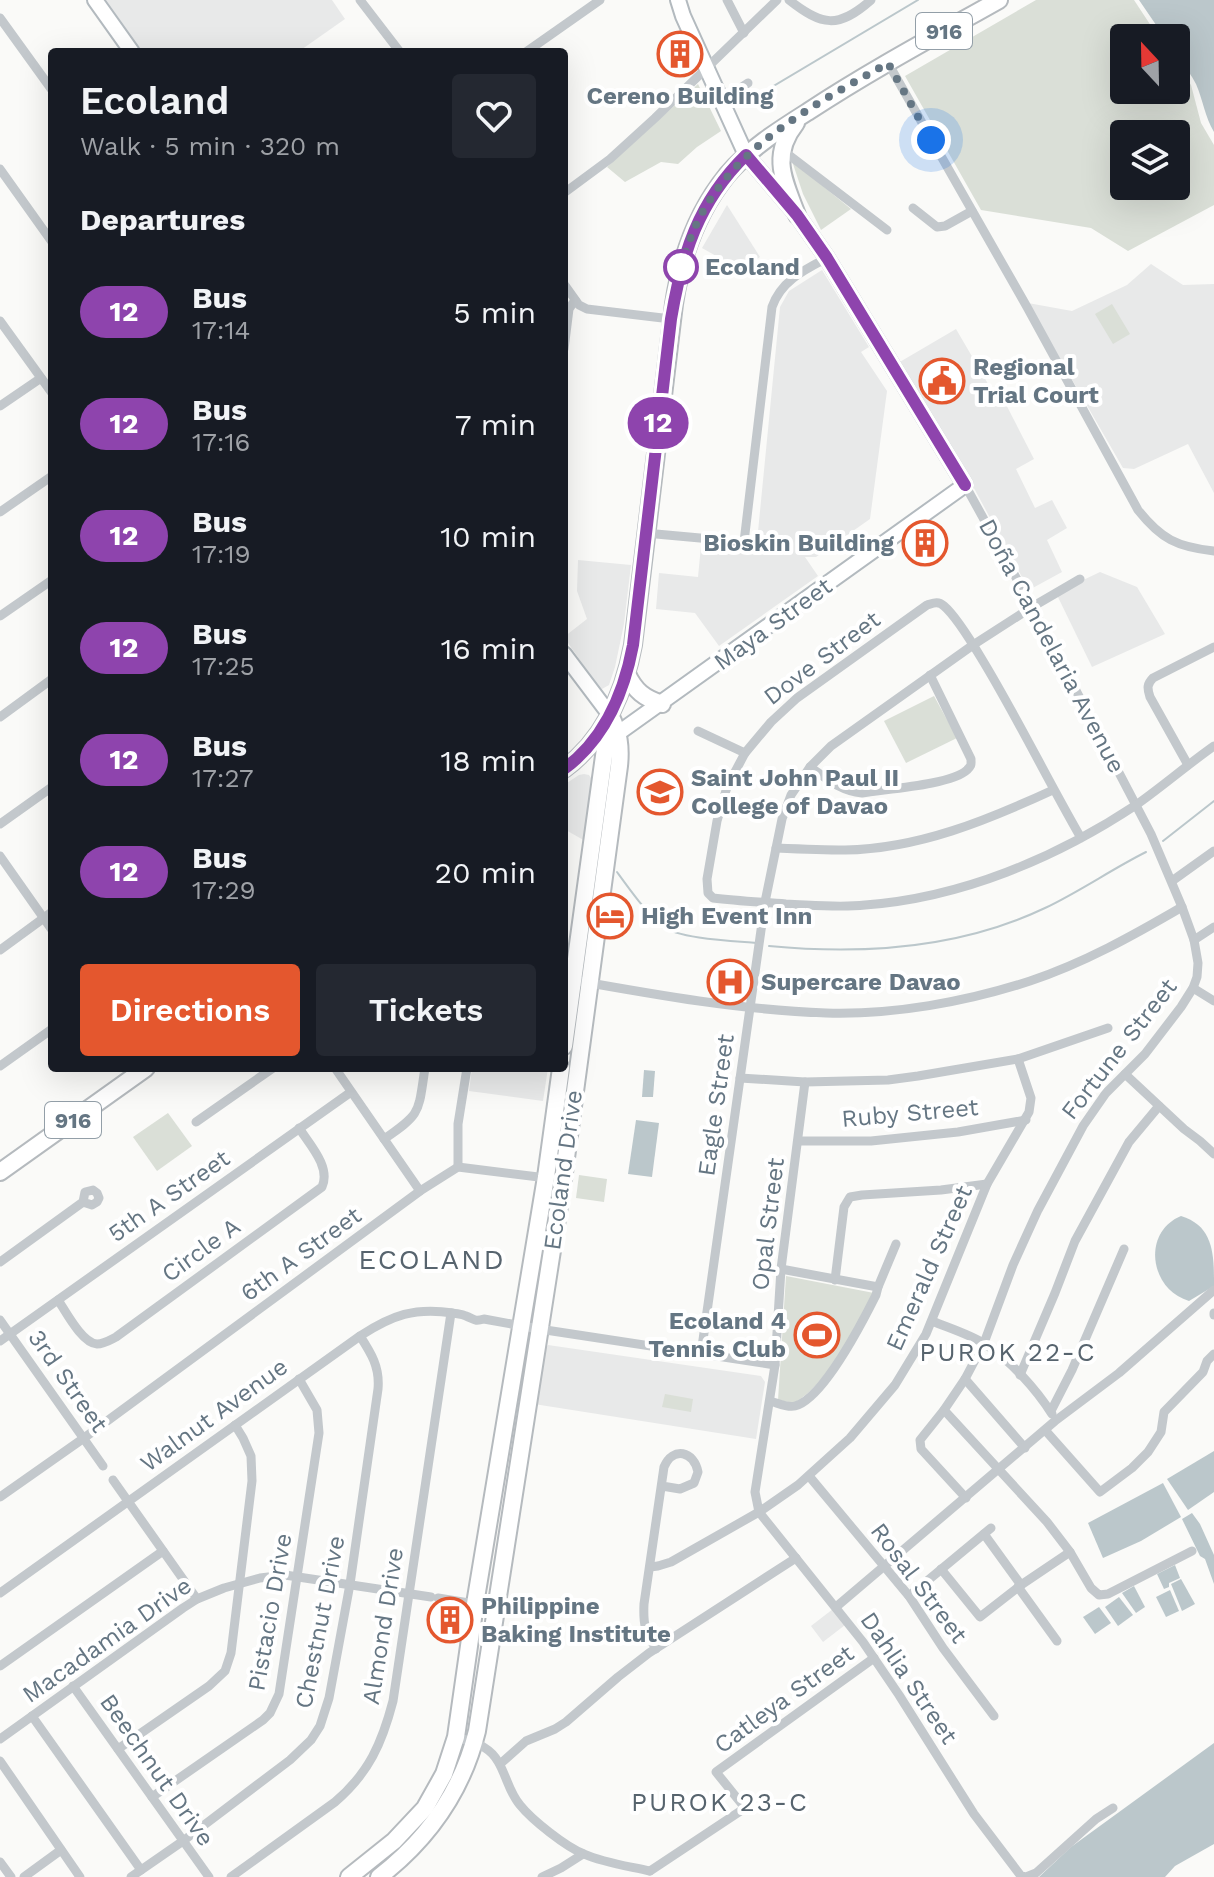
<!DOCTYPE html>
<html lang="en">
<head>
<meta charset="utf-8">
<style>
  body { margin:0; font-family:"Work Sans",sans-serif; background:#242831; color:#f1f3f6; height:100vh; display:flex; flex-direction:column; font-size:30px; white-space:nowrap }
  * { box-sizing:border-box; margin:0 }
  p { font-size:26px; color:#9ea1a6 }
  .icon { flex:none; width:44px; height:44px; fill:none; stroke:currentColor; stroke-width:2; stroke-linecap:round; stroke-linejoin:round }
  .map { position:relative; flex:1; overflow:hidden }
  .sheet { position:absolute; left:48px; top:48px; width:520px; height:1024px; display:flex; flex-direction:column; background:#171b24; border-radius:8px; box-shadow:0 8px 32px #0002 }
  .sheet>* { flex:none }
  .badge { padding:0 16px; border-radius:26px; font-size:28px; line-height:52px }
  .needle { width:52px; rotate:338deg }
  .controls { position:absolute; left:1110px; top:24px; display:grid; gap:16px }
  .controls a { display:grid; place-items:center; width:80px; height:80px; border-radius:8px; background:#171b24; box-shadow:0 8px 32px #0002; font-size:40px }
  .you { position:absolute; width:40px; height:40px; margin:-20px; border:6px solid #fff; border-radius:50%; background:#1a73e8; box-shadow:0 0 0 12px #1a73e833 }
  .map>.badge { position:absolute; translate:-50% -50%; box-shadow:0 0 0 4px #fff }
  h2 { padding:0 32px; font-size:30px; line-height:72px }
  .round { display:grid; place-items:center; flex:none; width:84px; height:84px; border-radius:8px; background:#242831 }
  .head { display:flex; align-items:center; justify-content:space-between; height:136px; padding:0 32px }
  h1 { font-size:38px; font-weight:600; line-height:60px }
  .action { display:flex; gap:16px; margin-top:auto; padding:16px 32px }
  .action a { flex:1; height:92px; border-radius:8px; background:#e4572e; color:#fff; font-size:32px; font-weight:600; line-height:92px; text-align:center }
  .action a+a { background:#242831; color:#f1f3f6 }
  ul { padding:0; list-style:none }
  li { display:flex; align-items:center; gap:24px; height:112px; padding:0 32px }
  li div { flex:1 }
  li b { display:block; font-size:30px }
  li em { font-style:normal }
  li .badge { min-width:88px; font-weight:700; text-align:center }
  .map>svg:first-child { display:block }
  .built { fill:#e8e9e9 }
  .green { fill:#dadfd7; fill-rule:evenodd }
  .water { fill:#bbc7cb }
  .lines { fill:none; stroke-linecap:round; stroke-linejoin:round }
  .stream { stroke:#bbc7cb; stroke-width:2 }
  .secondary-casing { stroke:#b3babf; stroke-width:18 }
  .primary-casing { stroke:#b5babe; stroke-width:20 }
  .street { stroke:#c3c8cc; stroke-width:9 }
  .secondary { stroke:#fff; stroke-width:14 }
  .primary { stroke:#fff; stroke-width:16 }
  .line-casing { stroke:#fff; stroke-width:18 }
  .line { stroke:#8e44ad; stroke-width:12 }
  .walk { stroke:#657683; stroke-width:8; stroke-dasharray:0 14.4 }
  .stop-dot { fill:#fff; stroke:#8e44ad; stroke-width:4 }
  .labels { text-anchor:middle; stroke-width:8; stroke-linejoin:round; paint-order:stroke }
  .shield { fill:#fff; stroke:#939fa8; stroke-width:2 }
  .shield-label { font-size:22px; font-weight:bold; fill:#657683 }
  .poi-label { font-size:24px; font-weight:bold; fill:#657683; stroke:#fff; text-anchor:start }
  .stop-label { font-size:24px; font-weight:bold; fill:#657683; stroke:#fff; text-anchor:start }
  .street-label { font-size:24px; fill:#657683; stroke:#fff }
  .neighbourhood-label { font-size:26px; letter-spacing:2px; fill:#57646e; stroke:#fff }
  .quarter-label { font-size:28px; letter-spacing:2px; fill:#57646e; stroke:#fff }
</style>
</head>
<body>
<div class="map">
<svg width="1214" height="1877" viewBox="0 0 1214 1877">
  <rect width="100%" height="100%" fill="#fafaf8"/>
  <g class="built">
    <polygon points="106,0 332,0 345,19 298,52 142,52"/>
    <polygon points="727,205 760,257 741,270 702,248"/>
    <polygon points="1151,264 1183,285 1214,284 1214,493 1188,444 1134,469 1123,468 1028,303 1072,311 1127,285"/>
    <polygon points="822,270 869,347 861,352 887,391 870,519 816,557 805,557 818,576 719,646 695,613 656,609 659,573 698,577 701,546 756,552 780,307 789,291"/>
    <polygon points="956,329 991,389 997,387 1034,459 1016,469 1035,508 1052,500 1067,528 1047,540 1062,572 1029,590 975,490 898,363"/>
    <polygon points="578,560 631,565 624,624 615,667 609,685 602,689 597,685 564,637 587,619 577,591"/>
    <polygon points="1100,572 1137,587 1165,634 1092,667 1056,593"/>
    <polygon points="584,774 589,775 591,778 593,788 587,842 564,829 564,785 579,775"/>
    <polygon points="472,1068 548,1068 543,1101 469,1091"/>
    <polygon points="548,1345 761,1376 765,1382 756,1439 534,1404 545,1350"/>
    <polygon points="833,1609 845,1625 823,1642 811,1626"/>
  </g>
  <g class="green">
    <path d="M1036,0H1134L1159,38H1124V90H1176V63L1191,85L1201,123L1214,145V205L1128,251L1091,228L981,210L905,76ZM1124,134H1176V186H1124Z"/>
    <polygon points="698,84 721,131 697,147 678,164 661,162 625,182 607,167"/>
    <polygon points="792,161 851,209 821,230 803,194"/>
    <polygon points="1112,304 1130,334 1113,344 1095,314"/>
    <polygon points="934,696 957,738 906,763 884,721"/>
    <polygon points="168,1113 192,1146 157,1171 133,1137"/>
    <polygon points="579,1175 607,1179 604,1202 576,1198"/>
    <path d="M786,1276L874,1293C855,1327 828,1384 794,1403L778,1400Z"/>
    <polygon points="665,1394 693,1399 691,1412 662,1407"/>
  </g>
  <g class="water">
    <path d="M1139,0H1214V132C1205,117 1203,100 1196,84C1186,64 1176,62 1176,38H1165Z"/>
    <polygon points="644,1070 655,1071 653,1097 642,1097"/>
    <polygon points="636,1120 659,1123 652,1177 628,1174"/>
    <path d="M1181,1216C1214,1226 1214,1255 1214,1286L1189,1301C1149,1289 1142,1232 1181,1216Z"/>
    <polygon points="1214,1451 1214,1492 1188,1510 1167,1479"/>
    <polygon points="1163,1483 1181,1517 1141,1541 1103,1558 1088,1523"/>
    <polygon points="1192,1513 1200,1524 1214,1555 1214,1584 1205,1559 1200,1556 1182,1519"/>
    <polygon points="1175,1565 1180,1578 1169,1583 1169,1587 1164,1589 1157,1574"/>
    <polygon points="1181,1579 1195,1604 1182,1611 1171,1584"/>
    <polygon points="1134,1586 1145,1607 1136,1613 1122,1593"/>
    <polygon points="1170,1590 1179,1611 1166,1617 1156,1597"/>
    <polygon points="1119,1597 1133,1615 1118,1626 1105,1607"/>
    <polygon points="1099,1607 1111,1623 1095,1634 1083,1617"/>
    <polygon points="1214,1743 1214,1844 1175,1866 1165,1877 1039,1877 1071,1847"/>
  </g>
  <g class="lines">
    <g class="stream">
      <polyline points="750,100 918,0"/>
      <polyline points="1163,841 1214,801"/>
      <path d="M617,872C630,890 645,911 662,926C679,939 733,941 756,943"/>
      <path d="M769,946C862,955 959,949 1045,908C1079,892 1112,869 1146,852"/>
    </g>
    <g class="secondary-casing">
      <g id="secondary">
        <polyline points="95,0 132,52"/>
        <polyline points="564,654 610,715"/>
        <polyline points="610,739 965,485 827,258 797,215 746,155 683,16 678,0"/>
      </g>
    </g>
    <g class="primary-casing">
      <g id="primary">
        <path d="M796,123C770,156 784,180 797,215"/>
        <path d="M627,674C635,691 644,698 662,704"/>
        <path d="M564,769C605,739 624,693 633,645L674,304C681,257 697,212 727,175C750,148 779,130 809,111C870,71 935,36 999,0"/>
        <polyline points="564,1046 608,727"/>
        <polyline points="0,1172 146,1068"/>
        <polyline points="349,1877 394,1841 425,1808 444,1774 456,1737 475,1604 546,1177 561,1068"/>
        <path d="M379,1877C427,1840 462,1791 477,1731L563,1180L619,766C621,747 619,732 610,715"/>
      </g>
    </g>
    <g class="street">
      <polyline points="360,0 400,52"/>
      <polyline points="727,0 744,33"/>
      <path d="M789,0C822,26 838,29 871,0"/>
      <polyline points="0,18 52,90"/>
      <polyline points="526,52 600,0"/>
      <path d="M888,63L1027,307L1138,510C1161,539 1177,547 1214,551"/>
      <polyline points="721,101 748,83"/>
      <polyline points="781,149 887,230"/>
      <polyline points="0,169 52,242"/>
      <polyline points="564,193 610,159 655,118 777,0"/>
      <polyline points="913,208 937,227 945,226 972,211"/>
      <polyline points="564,284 579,305 587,309 671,319"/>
      <polyline points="0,321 52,393"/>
      <polyline points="564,349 569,309 575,300"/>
      <polyline points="0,406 41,378"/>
      <polyline points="965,485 1035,612 1151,834 1182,907 1194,940 1198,963 1197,977 1193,988 1181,1007 1145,1054 1106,1093 1083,1126 1038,1210 1013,1265 984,1343 965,1379 944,1410 920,1440 921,1449 966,1498"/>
      <polyline points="0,512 52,476"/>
      <path d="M645,533L744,542L772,307C781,281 804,270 827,258"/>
      <polyline points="0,616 52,580"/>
      <polyline points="0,717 52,679"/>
      <polyline points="698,731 745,753"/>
      <path d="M1188,765L1150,697C1147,688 1147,684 1153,678L1214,647"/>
      <path d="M810,767C827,779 841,791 862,793C885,789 951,785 967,770C972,765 971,765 971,759L930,675"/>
      <polyline points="0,824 52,787"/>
      <path d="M1081,838C1047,779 1018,719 983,661C974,646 957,617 944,606C938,601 934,603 927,605L797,698L771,722L745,753L727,787L717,821L707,879L708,893L713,898C737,901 761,902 786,904C812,905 839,908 865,905C961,898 1056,858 1136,805C1163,786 1187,765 1214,746"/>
      <path d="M776,848C799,849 822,850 845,850C918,849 988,820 1053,790"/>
      <polyline points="0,856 52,930"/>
      <polyline points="1172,881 1214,851"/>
      <polyline points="1194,940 1214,927"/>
      <polyline points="0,950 52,912"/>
      <path d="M573,980C657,995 741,1010 826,1013C893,1015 966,1002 1030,981C1084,963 1134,935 1182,907"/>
      <polyline points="1193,988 1214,1001"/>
      <polyline points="0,1066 52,1029"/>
      <polyline points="335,1068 420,1191"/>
      <polyline points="1125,1074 1184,1129 1200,1141 1214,1154"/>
      <polyline points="740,1078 805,1082 888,1080 918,1076 1018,1059 1108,1028"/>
      <polyline points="805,1082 781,1269 775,1365 755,1492 759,1512 863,1642 899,1695 974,1814 1021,1876 1026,1877 1036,1873 1096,1819 1113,1808"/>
      <polyline points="196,1122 273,1068"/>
      <path d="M384,1139C422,1113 418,1113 425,1068"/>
      <polyline points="798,1141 871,1141 958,1132 1026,1120"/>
      <polyline points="458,1167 458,1124 467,1068"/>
      <polyline points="0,1262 83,1202 85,1192 93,1190 97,1193 99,1198 97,1202 92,1205 83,1202"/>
      <polyline points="781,1269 878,1287"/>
      <polyline points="835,1280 844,1207 850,1197 862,1195 941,1190 987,1184"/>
      <path d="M58,1300C66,1312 82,1343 97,1344C104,1344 110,1340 116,1337L322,1187C331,1167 310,1145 299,1128"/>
      <polyline points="1214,1313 1214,1315"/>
      <polyline points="0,1320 103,1466"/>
      <path d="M932,1321C949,1328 969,1334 985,1344C1011,1361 1036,1389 1052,1414"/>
      <polyline points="0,1341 351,1092"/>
      <polyline points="701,1354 765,902 782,819 791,795 810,767 831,746 973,645 1032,607 1080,579"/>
      <polyline points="1020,1375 1055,1293 1075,1241 1129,1142 1159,1106"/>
      <polyline points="965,1379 1025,1448"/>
      <path d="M770,1401C778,1403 787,1408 795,1406C823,1399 863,1321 876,1295L878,1287L896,1244"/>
      <polyline points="944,1410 1047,1522 1070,1552 1091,1588 1099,1595 1108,1594 1192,1551"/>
      <polyline points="1051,1411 1072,1370 1124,1249"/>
      <polyline points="1045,1430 1100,1492 1132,1468 1148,1452 1161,1432 1164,1412 1203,1372 1207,1361 1214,1354"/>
      <polyline points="809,1476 909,1596 943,1648 994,1716"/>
      <polyline points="113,1480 197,1599"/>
      <polyline points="0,1497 84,1438 420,1191 458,1167 563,1180"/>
      <polyline points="984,1534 1021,1585"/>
      <polyline points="650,1567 658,1566 671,1562 759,1512 798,1485 850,1438 895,1385 926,1334 987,1184 1029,1112 1031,1098 1018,1059"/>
      <polyline points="941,1569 980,1617 1021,1585 1070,1552"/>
      <polyline points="1018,1587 1057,1641"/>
      <path d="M0,1593L360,1336C392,1315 415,1307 453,1313C457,1314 462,1314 466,1316C474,1319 474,1322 484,1319L539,1329L775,1365"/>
      <polyline points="909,1596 991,1528"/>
      <polyline points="438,1598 475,1604"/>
      <polyline points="836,1607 1055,1421 1119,1373 1214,1290"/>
      <path d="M656,1649C645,1631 643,1625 644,1604L664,1467C673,1446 694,1451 698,1472L694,1483L680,1489L662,1486"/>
      <polyline points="0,1666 163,1551"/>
      <polyline points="73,1686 209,1877"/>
      <polyline points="32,1716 141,1870"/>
      <path d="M456,1737C466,1740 477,1742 485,1748C505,1760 505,1788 520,1805C532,1820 566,1847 584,1854C604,1863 628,1866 650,1871"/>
      <polyline points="0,1739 183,1608 197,1599 224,1588 260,1578 285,1575 431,1597"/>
      <polyline points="118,1749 209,1686 225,1671 231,1653 252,1481 251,1456 243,1438 235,1425"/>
      <polyline points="0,1761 80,1877"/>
      <polyline points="500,1764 526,1741 555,1729 566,1722 618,1677 649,1653 796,1558"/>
      <polyline points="152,1797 263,1720 270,1713 279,1694 319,1433 317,1410 299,1379"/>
      <polyline points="0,1862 11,1877"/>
      <polyline points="650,1871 745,1808 716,1772 874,1658"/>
      <polyline points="24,1877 61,1850"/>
      <path d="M131,1877L183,1841L290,1760L311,1740L320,1726L329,1698L350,1584L378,1389C380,1367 371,1353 360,1336"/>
      <path d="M231,1877L335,1802C369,1773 382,1743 393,1701L451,1313"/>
      <polyline points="542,1877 561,1868 583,1854"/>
    </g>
    <use href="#secondary" class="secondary"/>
    <use href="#primary" class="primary"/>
  </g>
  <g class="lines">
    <g class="line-casing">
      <path id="line" d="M564,769C605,739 624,693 633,645L671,319C682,254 698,202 746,155L797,215L827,258L965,485"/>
    </g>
    <use href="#line" class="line"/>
    <path class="walk" d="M681,267L679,273C685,254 691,233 701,215C740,142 818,103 888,63L931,140"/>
  </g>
  <defs>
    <g id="building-ring" transform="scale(2.3)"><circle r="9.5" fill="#fff" stroke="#e4572e" stroke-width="1.5"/><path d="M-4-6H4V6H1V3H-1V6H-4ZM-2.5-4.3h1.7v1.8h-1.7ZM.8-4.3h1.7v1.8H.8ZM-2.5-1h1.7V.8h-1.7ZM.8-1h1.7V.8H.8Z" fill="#e4572e"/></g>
    <g id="civic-ring" transform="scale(2.3)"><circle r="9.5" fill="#fff" stroke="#e4572e" stroke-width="1.5"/><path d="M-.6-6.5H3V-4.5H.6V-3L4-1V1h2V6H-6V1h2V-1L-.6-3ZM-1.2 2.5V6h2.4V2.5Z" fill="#e4572e"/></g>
    <g id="university-ring" transform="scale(2.3)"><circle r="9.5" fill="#fff" stroke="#e4572e" stroke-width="1.5"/><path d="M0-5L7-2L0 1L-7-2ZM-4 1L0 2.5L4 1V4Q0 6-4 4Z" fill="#e4572e"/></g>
    <g id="hotel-ring" transform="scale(2.3)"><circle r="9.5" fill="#fff" stroke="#e4572e" stroke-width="1.5"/><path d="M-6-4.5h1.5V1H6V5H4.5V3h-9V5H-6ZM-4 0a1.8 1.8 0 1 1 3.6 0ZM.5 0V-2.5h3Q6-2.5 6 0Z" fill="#e4572e"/></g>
    <g id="hospital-ring" transform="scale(2.3)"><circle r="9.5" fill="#fff" stroke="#e4572e" stroke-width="1.5"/><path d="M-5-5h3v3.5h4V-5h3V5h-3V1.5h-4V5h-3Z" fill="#e4572e"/></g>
    <g id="stadium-ring" transform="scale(2.3)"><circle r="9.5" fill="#fff" stroke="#e4572e" stroke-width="1.5"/><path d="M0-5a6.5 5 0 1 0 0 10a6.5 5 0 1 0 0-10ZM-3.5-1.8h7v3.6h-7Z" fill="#e4572e"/></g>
  </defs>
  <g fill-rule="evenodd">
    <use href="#building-ring" x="680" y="54"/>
    <use href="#civic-ring" x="942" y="381"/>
    <use href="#building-ring" x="925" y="543"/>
    <use href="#university-ring" x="660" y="792"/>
    <use href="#hotel-ring" x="610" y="916"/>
    <use href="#hospital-ring" x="730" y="982"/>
    <use href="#stadium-ring" x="817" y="1335"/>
    <use href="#building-ring" x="450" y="1620"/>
  </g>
  <circle class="stop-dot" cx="681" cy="267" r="16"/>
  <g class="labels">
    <g class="shield">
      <rect x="916" y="13" width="56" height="36" rx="6"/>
      <rect x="45" y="1102" width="56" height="36" rx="6"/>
    </g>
    <g class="shield-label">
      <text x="944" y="39">916</text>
      <text x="73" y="1128">916</text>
    </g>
    <g class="poi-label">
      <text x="680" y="104" text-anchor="middle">Cereno Building</text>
      <text x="973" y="375">Regional<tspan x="973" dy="28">Trial Court</tspan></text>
      <text x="894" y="551" text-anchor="end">Bioskin Building</text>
      <text x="691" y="786">Saint John Paul II<tspan x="691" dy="28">College of Davao</tspan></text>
      <text x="641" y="924">High Event Inn</text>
      <text x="761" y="990">Supercare Davao</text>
      <text x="786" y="1329" text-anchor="end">Ecoland 4<tspan x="786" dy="28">Tennis Club</tspan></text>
      <text x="481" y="1614">Philippine<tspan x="481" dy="28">Baking Institute</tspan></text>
    </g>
    <g class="stop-label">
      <text x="705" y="275">Ecoland</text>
    </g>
    <g class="street-label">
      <text transform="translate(773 624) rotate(-36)" y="8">Maya Street</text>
      <text transform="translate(1052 646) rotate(62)" y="8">Doña Candelaria Avenue</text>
      <text transform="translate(822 658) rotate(-37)" y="8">Dove Street</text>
      <text transform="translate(1119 1049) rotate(-52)" y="8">Fortune Street</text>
      <text transform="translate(716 1105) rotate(-82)" y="8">Eagle Street</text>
      <text transform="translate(910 1113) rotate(-5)" y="8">Ruby Street</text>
      <text transform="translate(563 1170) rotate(-82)" y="8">Ecoland Drive</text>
      <text transform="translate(169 1196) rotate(-35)" y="8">5th A Street</text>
      <text transform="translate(768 1224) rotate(-83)" y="8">Opal Street</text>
      <text transform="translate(201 1250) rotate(-36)" y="8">Circle A</text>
      <text transform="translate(301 1254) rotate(-36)" y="8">6th A Street</text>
      <text transform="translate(929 1268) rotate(-66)" y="8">Emerald Street</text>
      <text transform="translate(68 1381) rotate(55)" y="8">3rd Street</text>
      <text transform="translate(214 1415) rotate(-36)" y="8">Walnut Avenue</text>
      <text transform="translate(919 1583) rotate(53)" y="8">Rosal Street</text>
      <text transform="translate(270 1612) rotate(-80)" y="8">Pistacio Drive</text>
      <text transform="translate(320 1622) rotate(-79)" y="8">Chestnut Drive</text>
      <text transform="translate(383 1626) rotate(-81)" y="8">Almond Drive</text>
      <text transform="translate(107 1640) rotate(-35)" y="8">Macadamia Drive</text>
      <text transform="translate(909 1678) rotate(56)" y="8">Dahlia Street</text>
      <text transform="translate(784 1699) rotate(-36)" y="8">Catleya Street</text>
      <text transform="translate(157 1770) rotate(55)" y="8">Beechnut Drive</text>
    </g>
    <g class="neighbourhood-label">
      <text x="1008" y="1361">PUROK 22-C</text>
      <text x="720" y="1811">PUROK 23-C</text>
    </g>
    <g class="quarter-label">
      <text x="432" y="1269">ECOLAND</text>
    </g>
  </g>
</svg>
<div class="controls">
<a><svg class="needle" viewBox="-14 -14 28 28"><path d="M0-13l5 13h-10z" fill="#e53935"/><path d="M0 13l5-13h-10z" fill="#9ea1a6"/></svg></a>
<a><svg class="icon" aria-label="layers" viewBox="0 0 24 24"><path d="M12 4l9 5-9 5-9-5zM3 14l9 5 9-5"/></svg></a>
</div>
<div class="you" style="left:931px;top:140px"></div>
<b class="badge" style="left:658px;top:423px;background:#8e44ad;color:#fff">12</b>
<section class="sheet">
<div class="head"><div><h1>Ecoland</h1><p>Walk · 5 min · 320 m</p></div><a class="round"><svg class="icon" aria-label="heart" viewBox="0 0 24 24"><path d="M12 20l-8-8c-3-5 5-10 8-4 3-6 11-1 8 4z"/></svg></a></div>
<h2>Departures</h2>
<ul>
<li><span class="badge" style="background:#8e44ad;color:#fff">12</span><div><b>Bus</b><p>17:14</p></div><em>5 min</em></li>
<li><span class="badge" style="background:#8e44ad;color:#fff">12</span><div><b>Bus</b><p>17:16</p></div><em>7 min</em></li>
<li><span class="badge" style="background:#8e44ad;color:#fff">12</span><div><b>Bus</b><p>17:19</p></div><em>10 min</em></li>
<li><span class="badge" style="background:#8e44ad;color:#fff">12</span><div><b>Bus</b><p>17:25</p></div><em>16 min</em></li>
<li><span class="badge" style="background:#8e44ad;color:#fff">12</span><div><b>Bus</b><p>17:27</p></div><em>18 min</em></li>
<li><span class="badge" style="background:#8e44ad;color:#fff">12</span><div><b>Bus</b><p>17:29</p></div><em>20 min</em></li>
</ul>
<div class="action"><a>Directions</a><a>Tickets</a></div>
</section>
</div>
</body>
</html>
